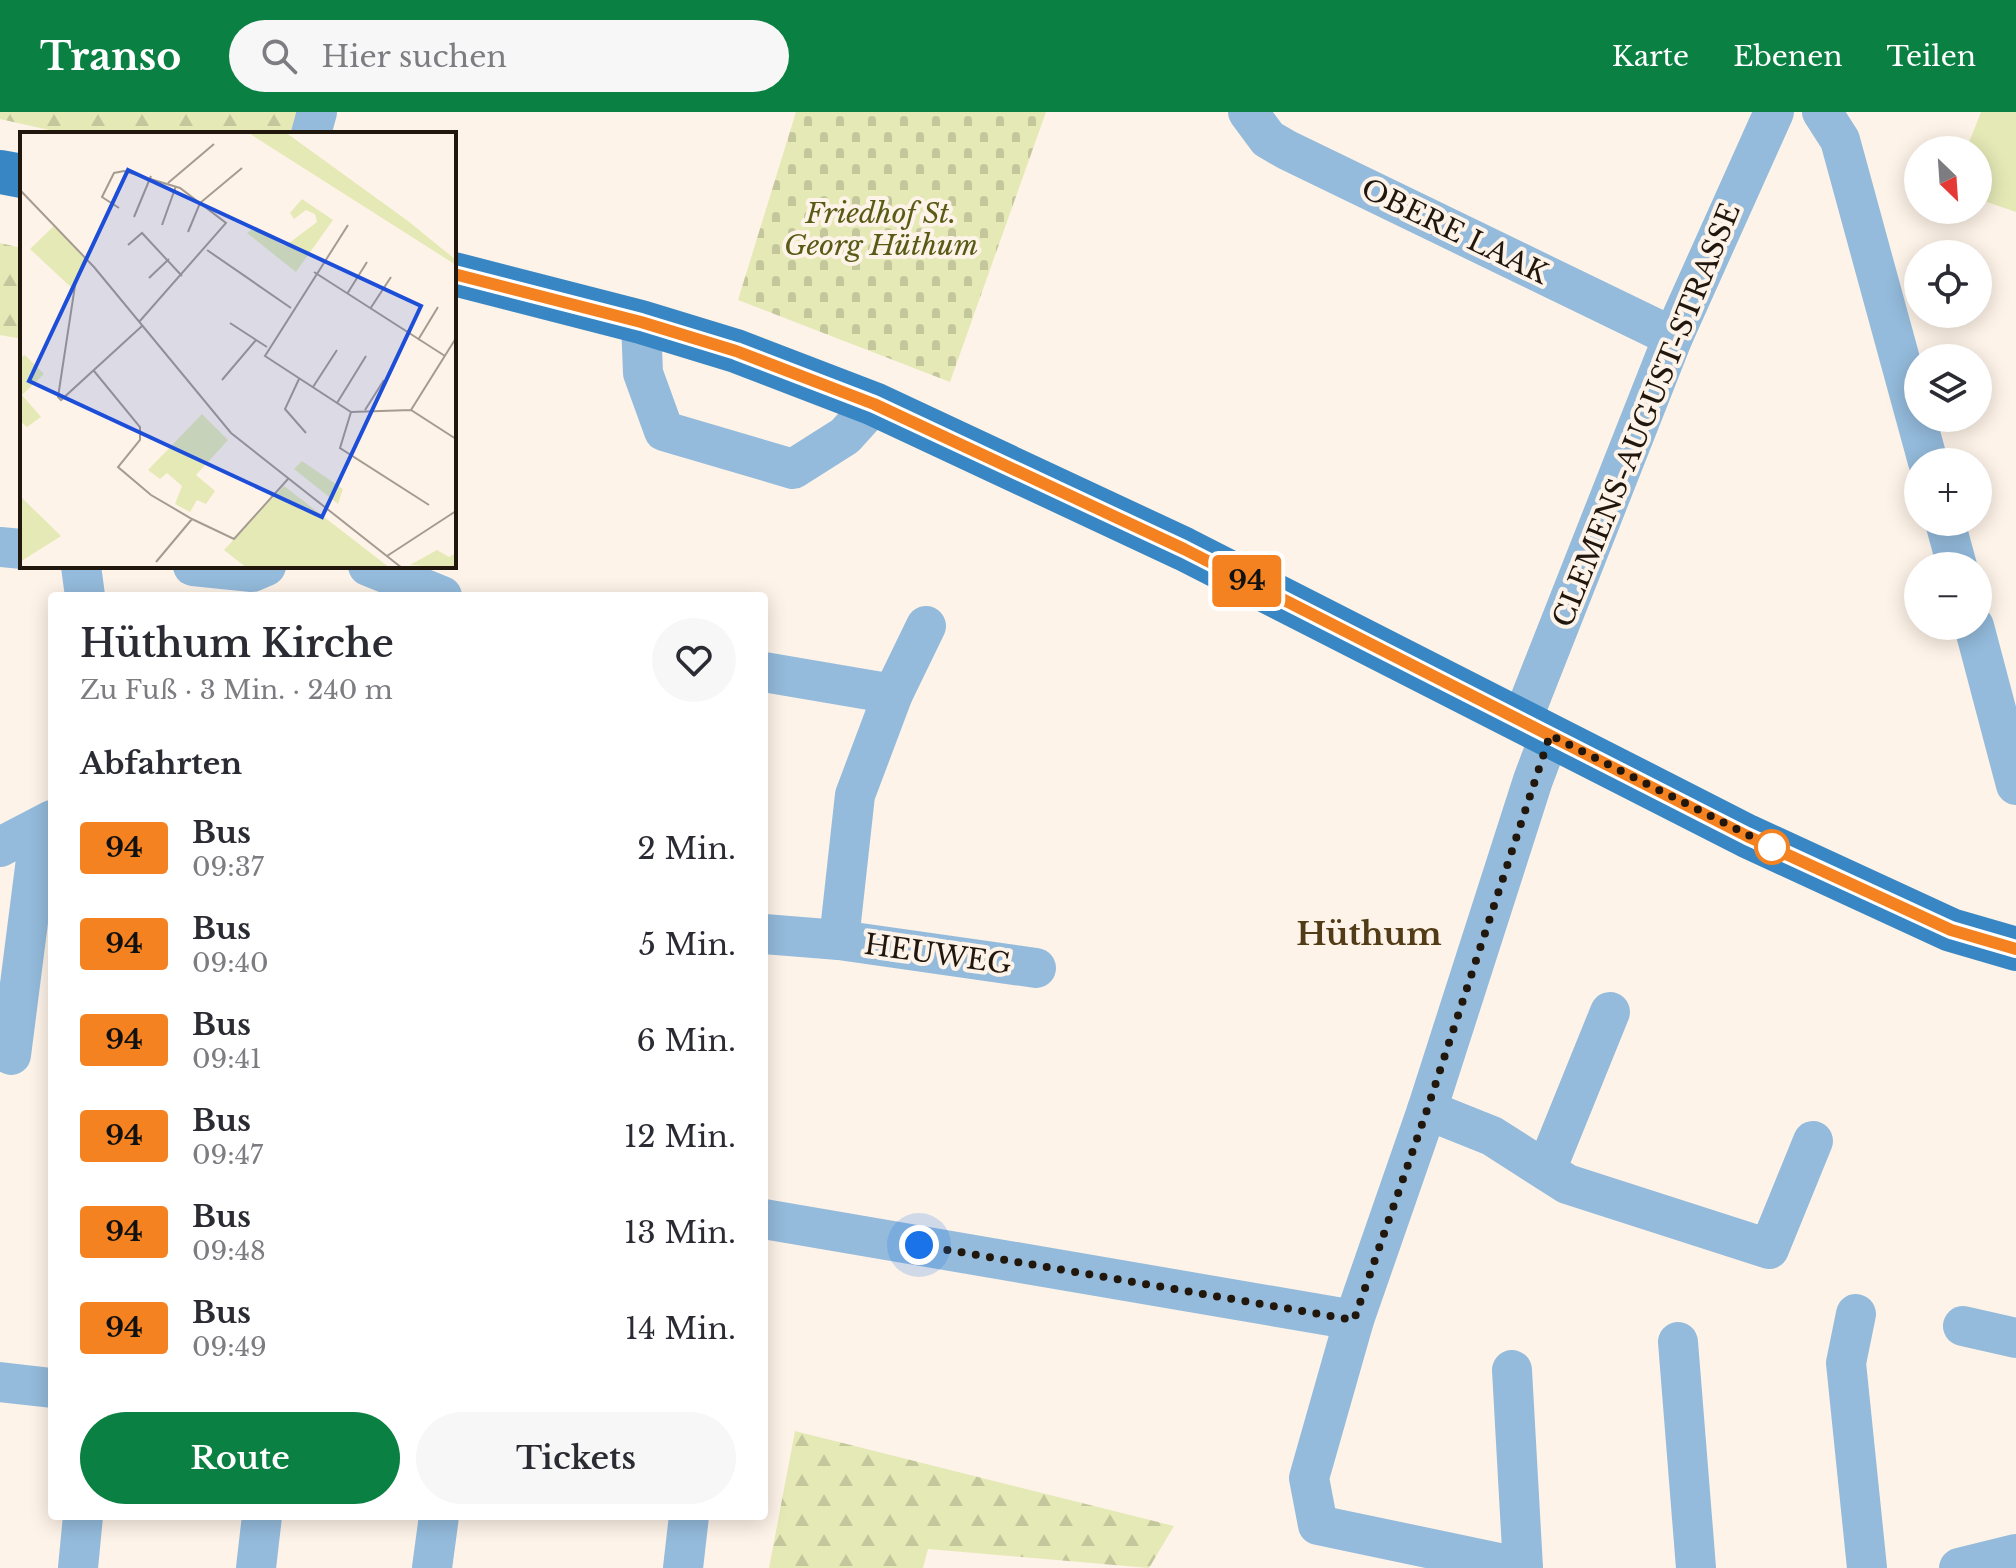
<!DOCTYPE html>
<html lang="de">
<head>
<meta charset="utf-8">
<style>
  body { margin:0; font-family:"Libre Baskerville",serif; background:#f7f7f7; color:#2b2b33; height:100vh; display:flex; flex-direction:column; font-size:30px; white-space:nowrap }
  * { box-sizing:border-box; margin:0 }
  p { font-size:26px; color:#7c7c81 }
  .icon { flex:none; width:44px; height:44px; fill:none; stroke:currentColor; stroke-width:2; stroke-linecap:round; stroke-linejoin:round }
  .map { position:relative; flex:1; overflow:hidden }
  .drawer { position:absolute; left:48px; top:480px; width:720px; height:928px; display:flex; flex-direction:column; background:#fff; border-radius:8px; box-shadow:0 4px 20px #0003 }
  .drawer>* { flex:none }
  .badge { padding:0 16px; border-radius:6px; font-size:28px; line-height:52px }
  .needle { width:52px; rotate:155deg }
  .fabs { position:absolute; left:1904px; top:24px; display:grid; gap:16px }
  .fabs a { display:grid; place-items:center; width:88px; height:88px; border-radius:50%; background:#fff; box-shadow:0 4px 20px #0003; font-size:40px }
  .you { position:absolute; width:40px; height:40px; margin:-20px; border:6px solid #fff; border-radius:50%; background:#1a73e8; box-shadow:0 0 0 12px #1a73e833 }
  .map>.badge { position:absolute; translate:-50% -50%; box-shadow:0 0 0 4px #fff }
  h2 { padding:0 32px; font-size:30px; line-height:72px }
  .round { display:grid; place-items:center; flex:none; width:84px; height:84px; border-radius:42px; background:#f7f7f7 }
  .summary { display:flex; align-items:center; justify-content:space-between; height:136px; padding:0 32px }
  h1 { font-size:38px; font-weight:600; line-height:60px }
  .action { display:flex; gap:16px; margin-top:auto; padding:16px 32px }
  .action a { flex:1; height:92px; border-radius:48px; background:#0b8043; color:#fff; font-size:32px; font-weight:600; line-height:92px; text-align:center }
  .action a+a { background:#f7f7f7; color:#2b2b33 }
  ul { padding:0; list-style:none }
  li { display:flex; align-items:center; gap:24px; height:96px; padding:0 32px }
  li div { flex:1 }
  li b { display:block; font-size:30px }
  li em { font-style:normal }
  li .badge { min-width:88px; font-weight:700; text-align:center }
  header { display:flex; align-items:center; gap:48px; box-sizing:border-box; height:112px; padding:0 40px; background:#0b8043; color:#fff }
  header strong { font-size:38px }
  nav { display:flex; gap:44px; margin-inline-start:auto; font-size:28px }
  .search { width:560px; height:72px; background:#f7f7f7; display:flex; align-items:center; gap:20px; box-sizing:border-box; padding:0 28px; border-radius:44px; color:#7c7c81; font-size:30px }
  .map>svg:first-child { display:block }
  .grass { fill:#e5e9b6 }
  .forest { fill:url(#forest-firs) }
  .cemetery { fill:url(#cemetery-stones) }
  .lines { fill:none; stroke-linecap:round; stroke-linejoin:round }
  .minor { stroke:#94bbdc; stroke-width:40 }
  .major { stroke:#3887c4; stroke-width:44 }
  .line-casing { stroke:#fff; stroke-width:18 }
  .line { stroke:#f58220; stroke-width:12 }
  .walk { stroke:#21170d; stroke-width:8; stroke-dasharray:0 14.4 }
  .stop-dot { fill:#fff; stroke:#f58220; stroke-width:4 }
  .labels { text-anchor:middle; stroke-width:8; stroke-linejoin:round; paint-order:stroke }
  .park-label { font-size:28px; font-style:italic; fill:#585b16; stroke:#fef3e8 }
  .street-label { font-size:28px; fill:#21170d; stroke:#fef3e8 }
  .quarter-label { font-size:32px; font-weight:bold; fill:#513c17; stroke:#fef3e8 }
  .inset-road { fill:none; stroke:#a69b90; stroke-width:2 }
  .view { fill:#1d4ed8; fill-opacity:0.15; stroke:#1d4ed8; stroke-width:4 }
  .inset-edge { fill:none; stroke:#21170d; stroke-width:4 }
</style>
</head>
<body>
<header>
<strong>Transo</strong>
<div class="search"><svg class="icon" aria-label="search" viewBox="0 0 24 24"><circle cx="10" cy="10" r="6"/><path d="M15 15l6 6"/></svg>Hier suchen</div>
<nav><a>Karte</a><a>Ebenen</a><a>Teilen</a></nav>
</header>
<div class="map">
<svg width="2016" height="1456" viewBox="0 0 2016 1456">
  <defs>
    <pattern id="forest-firs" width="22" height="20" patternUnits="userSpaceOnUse" patternTransform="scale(2)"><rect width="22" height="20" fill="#e5e9b6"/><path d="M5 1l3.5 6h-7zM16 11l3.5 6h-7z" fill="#c4c79b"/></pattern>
    <pattern id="cemetery-stones" width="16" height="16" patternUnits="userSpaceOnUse" patternTransform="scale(2)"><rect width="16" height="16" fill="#e5e9b6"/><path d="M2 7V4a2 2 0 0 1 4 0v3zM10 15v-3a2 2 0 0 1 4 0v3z" fill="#c4c79b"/></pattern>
  </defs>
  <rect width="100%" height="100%" fill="#fef3e8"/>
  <polygon class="grass" points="1981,0 2016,0 2016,100 1978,87 1978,38 1966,38"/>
  <g class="forest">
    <polygon points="0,0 317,0 311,22 67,22 0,7"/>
    <polygon points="0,131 22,136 22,227 0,223"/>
    <polygon points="795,1319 1174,1414 1149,1456 928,1437 923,1456 769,1456"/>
  </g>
  <polygon class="cemetery" points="796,0 1046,0 950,270 738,188"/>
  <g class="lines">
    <g class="minor">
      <polyline points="1248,0 1268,27 1287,38 1673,225"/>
      <polyline points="1822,0 1840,28 1928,350"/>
      <polyline points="311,22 317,0"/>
      <polyline points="641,210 643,261 664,319 793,357 845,324 874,292"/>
      <polyline points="1945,410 1957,454"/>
      <polyline points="0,435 22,437"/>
      <polyline points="81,454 85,484"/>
      <polyline points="193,454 252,460 266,454"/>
      <polyline points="368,454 442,484"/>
      <polyline points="1974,514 2016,673"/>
      <polyline points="764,560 893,582"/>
      <polyline points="1522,608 1673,225 1774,0"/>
      <polyline points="0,735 52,708"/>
      <polyline points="764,822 839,828 1036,856"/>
      <polyline points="839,828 855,683 893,582 926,514"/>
      <polyline points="11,943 40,716"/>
      <polyline points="1427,998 1492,1024 1567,1072 1769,1137 1813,1029"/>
      <polyline points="1546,1058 1610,900"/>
      <polyline points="764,1107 1354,1208"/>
      <polyline points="1856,1202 1846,1251 1867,1456"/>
      <polyline points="1963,1214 2016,1226"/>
      <polyline points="1678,1230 1696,1456"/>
      <polyline points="1512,1258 1523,1456"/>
      <polyline points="0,1270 52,1276"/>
      <polyline points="78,1456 83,1404"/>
      <polyline points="256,1456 262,1404"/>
      <polyline points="432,1456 439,1404"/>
      <polyline points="683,1456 689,1404"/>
      <polyline points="1523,1456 1318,1413 1309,1366 1354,1208 1427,998 1533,668 1550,623"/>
      <polyline points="1959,1456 2016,1442"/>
    </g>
    <g class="major">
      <polyline points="0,60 22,64"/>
      <polyline points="454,162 641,210 736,239 874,292 1184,437 1747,724 1951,818 2016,837"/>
    </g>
  </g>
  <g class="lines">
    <g class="line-casing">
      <polyline id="line" points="454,162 641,210 736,239 874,292 1184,437 1747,724 1951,818 2016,837"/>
    </g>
    <use href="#line" class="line"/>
    <polyline class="walk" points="919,1133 1354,1208 1427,998 1550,623 1772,735"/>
  </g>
  <circle class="stop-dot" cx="1772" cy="735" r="16"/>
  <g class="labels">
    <g class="park-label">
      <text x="881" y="111">Friedhof St.<tspan x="881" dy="32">Georg Hüthum</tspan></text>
    </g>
    <g class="street-label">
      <text transform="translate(1455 119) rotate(26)" y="10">OBERE LAAK</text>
      <text transform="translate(1646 303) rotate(-68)" y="10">CLEMENS-AUGUST-STRASSE</text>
      <text transform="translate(938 842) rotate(8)" y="10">HEUWEG</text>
    </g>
    <g class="quarter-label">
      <text x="1369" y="833">Hüthum</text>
    </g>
  </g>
  <g transform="translate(20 20)">
    <rect width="436" height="436" fill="#fef3e8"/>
    <path d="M5,223L24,242L2,263L21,285L7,295L0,289V226ZM0,364L41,404L0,430ZM417,418L429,425L436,421V436L390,433Z" fill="#e5e9b6"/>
    <path d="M227,0H265L388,89L436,128V133ZM282,67L313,88L276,140L227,101L234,96L265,114L297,90L295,82L286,78L274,87L270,81ZM282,329L323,357L318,372L274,337ZM264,354L370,436H227L204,418Z" fill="#e5e9b6"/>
    <path d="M182,282L208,308L176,343L195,359L186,372L177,368L170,380L155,372L162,354L147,341L140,347L128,338Z" fill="#e5e9b6"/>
    <path d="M35,93L65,127L54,158L10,117Z" fill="#e5e9b6"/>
    <path class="inset-road" d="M148,51L194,12M0,58L74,135L211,301L382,436M99,76L82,65L94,41L104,39L160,56L206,91L119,190M114,85L131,44M142,93L156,54M328,93L245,224L331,280L391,278L436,307M168,100L180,71L222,36M108,113L122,101L162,144M187,118L271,176M65,127L56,147L38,265L41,268L122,194M294,140L425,224M129,146L149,127M327,162L347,130M350,177L371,145M210,191L247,215M398,208L418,175M74,239L120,295V308L98,335L131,363L172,387L214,407L268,347M279,247L265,277L286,301M202,248L236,208M293,255L317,218M317,271L346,224M345,278L364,248M391,278L436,206M331,280L320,316L409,373M367,424L436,379M136,430L172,387"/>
    <path class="view" d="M108,38L401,174L302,385L9,249Z"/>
    <rect width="436" height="436" class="inset-edge"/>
  </g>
</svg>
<div class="fabs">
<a><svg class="needle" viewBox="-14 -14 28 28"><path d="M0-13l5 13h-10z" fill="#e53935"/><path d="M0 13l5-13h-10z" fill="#7c7c81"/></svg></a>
<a><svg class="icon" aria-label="locate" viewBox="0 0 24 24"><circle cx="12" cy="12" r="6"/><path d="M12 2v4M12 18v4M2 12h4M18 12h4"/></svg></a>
<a><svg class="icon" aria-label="layers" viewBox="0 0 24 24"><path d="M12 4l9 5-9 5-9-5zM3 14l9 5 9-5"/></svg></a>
<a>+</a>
<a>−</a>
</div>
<div class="you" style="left:919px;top:1133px"></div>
<b class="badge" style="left:1247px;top:469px;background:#f58220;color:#111">94</b>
<section class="drawer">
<div class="summary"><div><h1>Hüthum Kirche</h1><p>Zu Fuß · 3 Min. · 240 m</p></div><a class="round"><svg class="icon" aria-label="heart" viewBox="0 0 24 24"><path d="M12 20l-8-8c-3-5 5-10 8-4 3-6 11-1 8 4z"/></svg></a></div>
<h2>Abfahrten</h2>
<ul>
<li><span class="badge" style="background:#f58220;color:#111">94</span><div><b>Bus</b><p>09:37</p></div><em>2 Min.</em></li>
<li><span class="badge" style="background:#f58220;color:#111">94</span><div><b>Bus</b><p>09:40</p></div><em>5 Min.</em></li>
<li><span class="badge" style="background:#f58220;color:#111">94</span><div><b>Bus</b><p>09:41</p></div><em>6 Min.</em></li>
<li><span class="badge" style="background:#f58220;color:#111">94</span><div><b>Bus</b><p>09:47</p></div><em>12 Min.</em></li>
<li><span class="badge" style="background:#f58220;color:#111">94</span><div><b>Bus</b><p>09:48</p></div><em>13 Min.</em></li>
<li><span class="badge" style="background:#f58220;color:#111">94</span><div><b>Bus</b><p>09:49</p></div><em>14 Min.</em></li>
</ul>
<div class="action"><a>Route</a><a>Tickets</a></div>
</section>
</div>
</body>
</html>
